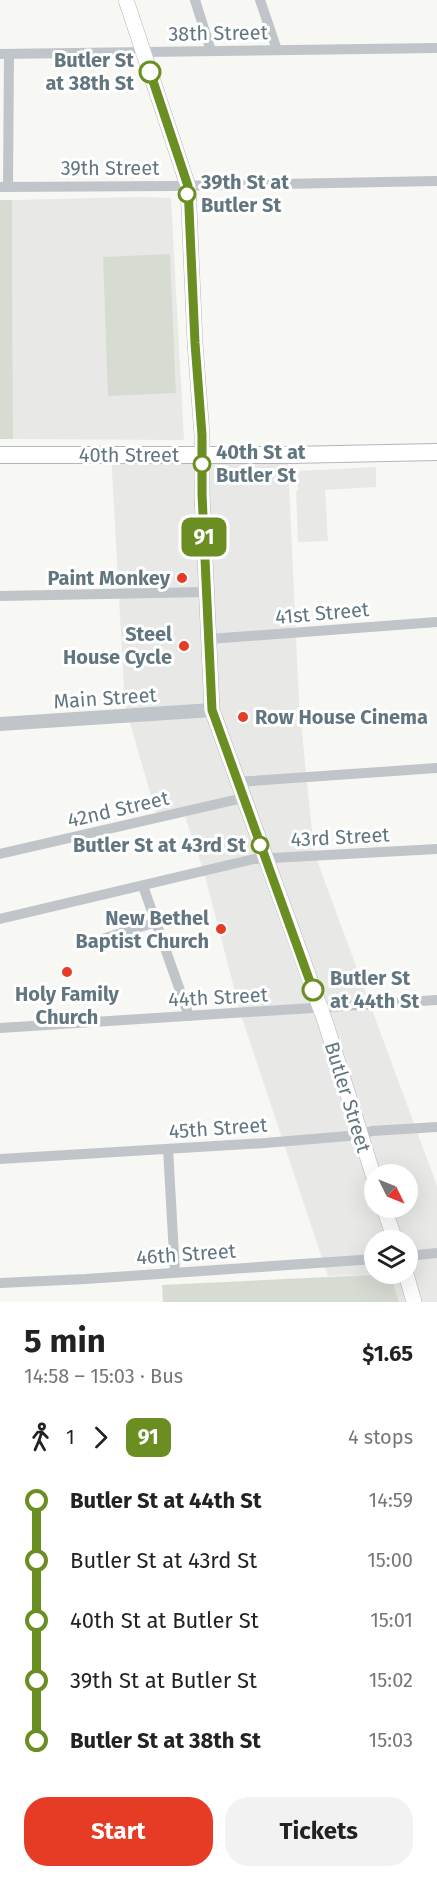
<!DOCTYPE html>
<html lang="en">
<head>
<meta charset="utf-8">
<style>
  body { margin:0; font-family:"Fira Sans",sans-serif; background:#f2f2f2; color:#222; height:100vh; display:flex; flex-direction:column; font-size:22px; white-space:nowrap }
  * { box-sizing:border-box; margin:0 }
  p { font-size:20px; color:#767676 }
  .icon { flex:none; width:33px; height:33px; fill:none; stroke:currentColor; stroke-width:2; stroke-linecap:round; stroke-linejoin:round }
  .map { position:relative; height:1302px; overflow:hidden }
  .side { display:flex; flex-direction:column; background:#fff; flex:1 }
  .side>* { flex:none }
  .badge { padding:0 12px; border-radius:9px; font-size:21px; line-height:39px }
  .needle { width:39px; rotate:133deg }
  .tools { position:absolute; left:364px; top:1164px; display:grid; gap:12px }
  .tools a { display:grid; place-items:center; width:54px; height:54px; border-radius:50%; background:#fff; box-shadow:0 6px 24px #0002; font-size:30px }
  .map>.badge { position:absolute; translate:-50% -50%; box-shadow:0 0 0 3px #fff }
  .legs { display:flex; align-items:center; gap:9px; height:66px; padding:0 24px; font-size:20px }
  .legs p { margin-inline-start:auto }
  .overview { display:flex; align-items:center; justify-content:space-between; height:102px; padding:0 24px }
  h1 { font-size:33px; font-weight:700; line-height:45px }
  .cta { display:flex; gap:12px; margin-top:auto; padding:12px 24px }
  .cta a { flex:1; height:69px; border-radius:24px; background:#e63b24; color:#fff; font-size:24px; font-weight:700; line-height:69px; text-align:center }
  .cta a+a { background:#f2f2f2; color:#222 }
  ul { padding:0 24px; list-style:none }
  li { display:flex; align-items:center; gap:21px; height:60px; font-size:22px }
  li i { display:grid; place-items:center; width:9px; height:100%; margin:0 8px; background:currentColor }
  li i::after { content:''; width:15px; height:15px; margin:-8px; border:4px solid; border-radius:50%; background:#fff }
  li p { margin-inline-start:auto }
  li:first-child i { background:linear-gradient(#0000 50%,currentColor 0) }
  li:last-child i { background:linear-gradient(currentColor 50%,#0000 0) }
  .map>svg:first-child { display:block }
  .built { fill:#e8e8e7; fill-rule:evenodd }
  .green { fill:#d7dcd3 }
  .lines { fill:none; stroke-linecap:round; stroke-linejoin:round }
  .secondary-casing { stroke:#afb7bb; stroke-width:16 }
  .primary-casing { stroke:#b1b7ba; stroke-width:18 }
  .minor { stroke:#bfc5c8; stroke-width:10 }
  .tertiary { stroke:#bfc5c8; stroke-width:14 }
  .secondary { stroke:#fff; stroke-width:15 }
  .primary { stroke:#fff; stroke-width:16 }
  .line-1-casing { stroke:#fff; stroke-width:14 }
  .line-1 { stroke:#6b8e23; stroke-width:9 }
  .stop-1-dot { fill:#fff; stroke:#6b8e23; stroke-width:3 }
  .poi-dot { fill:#e63b24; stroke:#fff; stroke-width:2 }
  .labels { text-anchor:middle; stroke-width:6; stroke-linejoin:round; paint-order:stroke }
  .street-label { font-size:20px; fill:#61767f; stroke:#fff }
  .stop-label { font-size:20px; font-weight:bold; fill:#61767f; stroke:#fff; text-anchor:start }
  .poi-label { font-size:20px; font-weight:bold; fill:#61767f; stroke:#fff; text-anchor:end }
</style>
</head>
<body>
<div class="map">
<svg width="437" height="1302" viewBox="0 0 437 1302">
  <rect width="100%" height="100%" fill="#f7f7f4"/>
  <g class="built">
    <polygon points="139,197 171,198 184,440 13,439 12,200"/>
    <path d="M111,453L288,461L299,702L314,852L437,1186V1302H399L390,1274H408V1240H375V1274H384L328,1276L241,1015L204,872L182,808L156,813L125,706ZM375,1174H408V1208H375Z"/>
    <polygon points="376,467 376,487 325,490 328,541 298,542 296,491 298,491 297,471"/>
  </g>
  <g class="green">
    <polygon points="0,200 12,200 13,439 0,439"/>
    <polygon points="170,254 176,393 108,396 103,257"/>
    <polygon points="390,1274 399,1302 163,1302 162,1285"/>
  </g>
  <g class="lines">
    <g class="secondary-casing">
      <g id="secondary">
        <polyline points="126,0 188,186 195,343 202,435 202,494 212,710 325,1021 375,1181"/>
        <polyline points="384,1208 395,1240"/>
        <polyline points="406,1274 414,1302"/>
      </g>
    </g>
    <g class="primary-casing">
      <polyline id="primary" points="0,455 288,455 437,452"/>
    </g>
    <g class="minor">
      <polyline points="195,0 211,51"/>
      <polyline points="260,0 277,50"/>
      <polyline points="0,54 437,48"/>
      <polyline points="0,187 173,186 437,181"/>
      <polyline points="8,187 9,54"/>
      <polyline points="0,596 206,592"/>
      <polyline points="209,639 437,622"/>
      <polyline points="237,782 437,768"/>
      <polyline points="0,854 243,798"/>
      <polyline points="143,886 189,1016"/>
      <polyline points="0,919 254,859 437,849"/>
      <polyline points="99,940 156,922"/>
      <polyline points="0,1028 437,1000"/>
      <polyline points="168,1149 175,1272"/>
      <polyline points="0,1159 265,1143 360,1135 372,1131 437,1127"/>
      <polyline points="408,1256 437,1253"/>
      <polyline points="0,1283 86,1279 375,1259"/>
    </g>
    <polyline class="tertiary" points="0,724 212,710"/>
    <use href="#secondary" class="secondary"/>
    <use href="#primary" class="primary"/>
  </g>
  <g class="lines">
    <g class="line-1-casing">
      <polyline id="line-1" points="150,72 188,186 195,343 202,435 202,494 212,710 313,990"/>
    </g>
    <use href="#line-1" class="line-1"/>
  </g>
  <g class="stop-1-dot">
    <circle cx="150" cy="72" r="10"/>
    <circle cx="187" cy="194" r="8"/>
    <circle cx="202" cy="464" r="8"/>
    <circle cx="260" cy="845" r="8"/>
    <circle cx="313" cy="990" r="10"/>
  </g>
  <g class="poi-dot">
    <circle cx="182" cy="578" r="6"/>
    <circle cx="184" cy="646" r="6"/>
    <circle cx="243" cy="717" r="6"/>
    <circle cx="221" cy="929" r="6"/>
    <circle cx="67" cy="972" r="6"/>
  </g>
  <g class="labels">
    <g class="street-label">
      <text transform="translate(218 33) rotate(-1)" y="7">38th Street</text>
      <text x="110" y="175">39th Street</text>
      <text x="129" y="462">40th Street</text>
      <text transform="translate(322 613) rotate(-5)" y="7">41st Street</text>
      <text transform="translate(105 698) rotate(-4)" y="7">Main Street</text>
      <text transform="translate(118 809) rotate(-13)" y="7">42nd Street</text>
      <text transform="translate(340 837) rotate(-3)" y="7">43rd Street</text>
      <text transform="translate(218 997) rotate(-3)" y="7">44th Street</text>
      <text transform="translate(348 1097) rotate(73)" y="7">Butler Street</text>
      <text transform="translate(218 1128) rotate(-4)" y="7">45th Street</text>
      <text transform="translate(186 1254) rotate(-4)" y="7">46th Street</text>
    </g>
    <g class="stop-label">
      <text x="134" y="67" text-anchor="end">Butler St<tspan x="134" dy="23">at 38th St</tspan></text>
      <text x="201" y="189">39th St at<tspan x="201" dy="23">Butler St</tspan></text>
      <text x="216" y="459">40th St at<tspan x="216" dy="23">Butler St</tspan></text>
      <text x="246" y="852" text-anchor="end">Butler St at 43rd St</text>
      <text x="330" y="985">Butler St<tspan x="330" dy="23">at 44th St</tspan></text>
    </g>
    <g class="poi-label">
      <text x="170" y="585">Paint Monkey</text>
      <text x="172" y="641">Steel<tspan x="172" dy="23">House Cycle</tspan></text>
      <text x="255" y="724" text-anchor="start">Row House Cinema</text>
      <text x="209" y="925">New Bethel<tspan x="209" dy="23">Baptist Church</tspan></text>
      <text x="67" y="1001" text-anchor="middle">Holy Family<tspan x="67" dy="23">Church</tspan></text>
    </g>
  </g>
</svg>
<div class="tools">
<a><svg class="needle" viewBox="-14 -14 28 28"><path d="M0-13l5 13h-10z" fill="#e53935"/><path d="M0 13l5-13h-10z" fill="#767676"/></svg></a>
<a><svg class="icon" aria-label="layers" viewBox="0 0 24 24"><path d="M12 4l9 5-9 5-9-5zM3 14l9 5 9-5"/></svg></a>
</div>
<b class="badge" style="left:204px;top:537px;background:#6b8e23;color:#fff">91</b>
</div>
<section class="side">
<div class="overview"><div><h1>5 min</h1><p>14:58 – 15:03 · Bus</p></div><b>$1.65</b></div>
<div class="legs"><svg class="icon" aria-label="walk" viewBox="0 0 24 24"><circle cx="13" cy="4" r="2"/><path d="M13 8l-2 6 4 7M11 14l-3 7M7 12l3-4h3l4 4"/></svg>1<svg class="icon" aria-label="forward" viewBox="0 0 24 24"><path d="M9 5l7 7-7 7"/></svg><b class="badge" style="background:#6b8e23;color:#fff">91</b><p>4 stops</p></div>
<ul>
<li><i style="color:#6b8e23"></i><b>Butler St at 44th St</b><p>14:59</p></li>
<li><i style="color:#6b8e23"></i><span>Butler St at 43rd St</span><p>15:00</p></li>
<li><i style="color:#6b8e23"></i><span>40th St at Butler St</span><p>15:01</p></li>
<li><i style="color:#6b8e23"></i><span>39th St at Butler St</span><p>15:02</p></li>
<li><i style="color:#6b8e23"></i><b>Butler St at 38th St</b><p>15:03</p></li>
</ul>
<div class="cta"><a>Start</a><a>Tickets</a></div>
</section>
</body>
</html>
